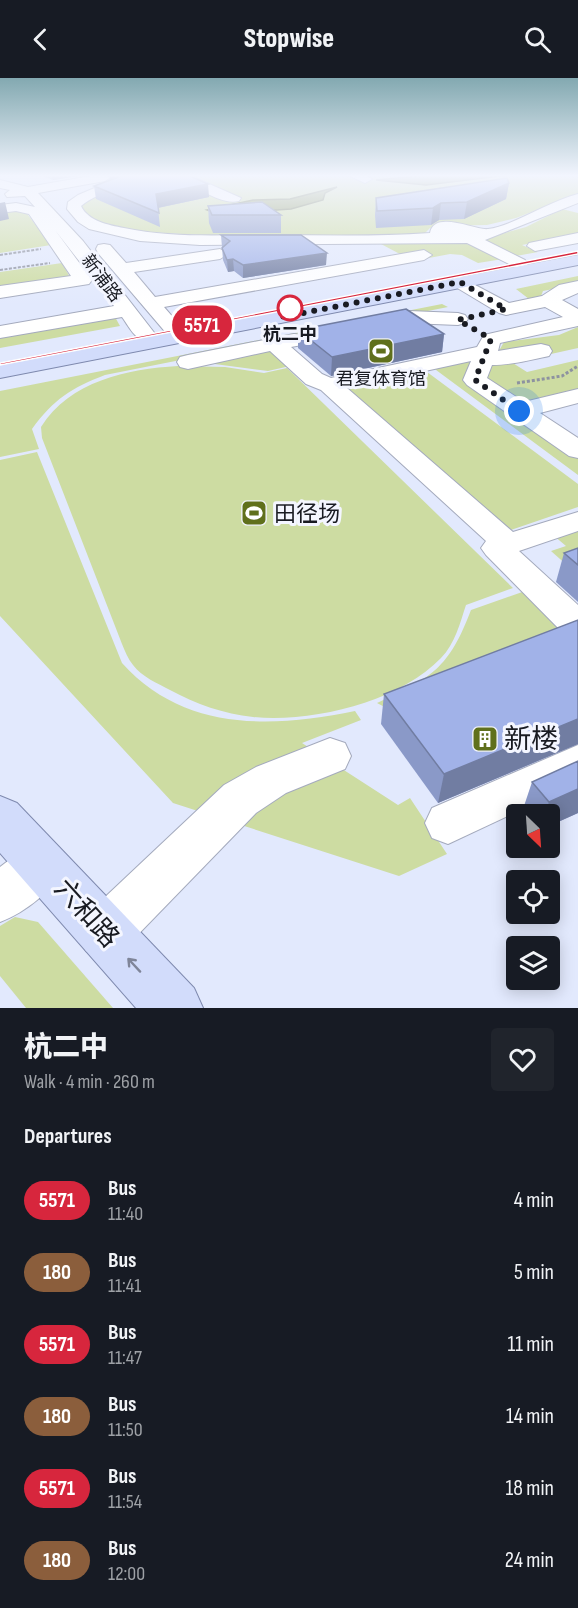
<!DOCTYPE html>
<html lang="en">
<head>
<meta charset="utf-8">
<style>
  body { margin:0; font-family:"Sofia Sans Condensed","Noto Sans SC",sans-serif; background:#20242c; color:#f1f3f6; height:100vh; display:flex; flex-direction:column; font-size:22px; white-space:nowrap }
  * { box-sizing:border-box; margin:0 }
  p { font-size:20px; color:#9ea1a6 }
  .icon { flex:none; width:33px; height:33px; fill:none; stroke:currentColor; stroke-width:2; stroke-linecap:round; stroke-linejoin:round }
  .map { position:relative; height:930px; overflow:hidden }
  .side { display:flex; flex-direction:column; background:#171b24; flex:1 }
  .side>* { flex:none }
  .badge { padding:0 12px; border-radius:20px; font-size:21px; line-height:39px }
  .needle { width:39px; rotate:155deg }
  .controls { position:absolute; left:506px; top:726px; display:grid; gap:12px }
  .controls a { display:grid; place-items:center; width:54px; height:54px; border-radius:6px; background:#171b24; box-shadow:0 3px 15px #0003; font-size:30px }
  .you { position:absolute; width:30px; height:30px; margin:-15px; border:4px solid #fff; border-radius:50%; background:#1a73e8; box-shadow:0 0 0 9px #1a73e833 }
  .map>.badge { position:absolute; translate:-50% -50%; box-shadow:0 0 0 3px #fff }
  h2 { padding:0 24px; font-size:22px; line-height:54px }
  .round { display:grid; place-items:center; flex:none; width:63px; height:63px; border-radius:6px; background:#20242c }
  .head { display:flex; align-items:center; justify-content:space-between; height:102px; padding:0 24px }
  h1 { font-size:28px; font-weight:800; line-height:45px }
  ul { padding:0; list-style:none }
  li { display:flex; align-items:center; gap:18px; height:72px; padding:0 24px }
  li div { flex:1 }
  li b { display:block; font-size:22px }
  li em { font-style:normal }
  li .badge { min-width:66px; font-weight:700; text-align:center }
  header { display:flex; justify-content:space-between; align-items:center; height:78px; padding:0 24px; background:#171b24; font-size:27px; font-weight:800 }
  .map>svg:first-child { display:block }
  .green { fill:#cddca2 }
  .water { fill:#8b995f; stroke:#69734d; stroke-width:1.5 }
  .lines { fill:none; stroke-linecap:round; stroke-linejoin:round }
  .minor-casing { stroke:#a4aabd; stroke-width:2 }
  .major-casing { stroke:#7e89ae; stroke-width:2 }
  .path-far1 { stroke:#8d92a0; stroke-width:2; stroke-dasharray:3 1.5; stroke-linecap:butt }
  .path { stroke:#8d92a0; stroke-width:3; stroke-dasharray:3 2; stroke-linecap:butt }
  .minor { fill:#fff; fill-rule:evenodd }
  .major { fill:#d2dcfb; fill-rule:evenodd }
  .wall { fill:#8a99c8 }
  .shaded-wall { fill:#717da2 }
  .building { fill:#a1b2e8; stroke:#717da2; stroke-width:1.5 }
  .oneway { stroke:#7f8599 }
  .line { fill:#d7263d; stroke:#fff; stroke-width:1.5 }
  .walk { stroke:#191b22; stroke-width:6; stroke-dasharray:0 10.8 }
  .stop-dot { fill:#fff; stroke:#d7263d; stroke-width:3 }
  .labels { text-anchor:middle; stroke-width:6; stroke-linejoin:round; paint-order:stroke }
  .far-street-label { font-size:18px; fill:#191b22; stroke:#f4f6ff }
  .far-stop-label { font-size:18px; font-weight:bold; fill:#191b22; stroke:#f4f6ff }
  .far-poi-label { font-size:18px; fill:#191b22; stroke:#f4f6ff }
  .poi-label { font-size:22px; fill:#191b22; stroke:#f4f6ff; text-anchor:start }
  .near-poi-label { font-size:27px; fill:#191b22; stroke:#f4f6ff; text-anchor:start }
  .near-street-label { font-size:27px; fill:#191b22; stroke:#f4f6ff }
</style>
</head>
<body>
<header><svg class="icon" aria-label="back" viewBox="0 0 24 24"><path d="M15 5l-7 7 7 7"/></svg>Stopwise<svg class="icon" aria-label="search" viewBox="0 0 24 24"><circle cx="10" cy="10" r="6"/><path d="M15 15l6 6"/></svg></header>
<div class="map">
<svg width="578" height="930" viewBox="0 0 578 930">
  <rect width="100%" height="100%" fill="#e2e9fd"/>
  <g class="green">
    <path d="M198,97H578V116L516,140L487,147L439,148L430,150L423,157L409,159H234L130,153L109,149L81,134V126C109,104 163,101 198,97Z"/>
    <polygon points="562,131 578,135 578,156 522,167 538,174 516,178 480,162 526,149"/>
    <polygon points="17,132 25,133 51,167 0,175 0,133"/>
    <polygon points="449,163 472,167 503,181 478,185 462,177 450,176 413,183 381,166"/>
    <polygon points="62,185 71,201 0,212 0,194"/>
    <polygon points="578,198 578,206 543,213 541,218 529,221 516,211"/>
    <path d="M442,226L448,229L105,297C71,310 54,321 32,351L39,371L0,379V313Z"/>
    <polygon points="115,239 120,248 0,270 0,260"/>
    <polygon points="578,249 578,270 551,276 539,269 504,277 492,273 500,271 504,264 559,257"/>
    <polygon points="273,270 290,288 268,293 207,285"/>
    <polygon points="472,279 469,302 578,376 578,397 432,289"/>
    <polygon points="488,282 508,282 527,294 578,282 578,315 522,330 481,303"/>
    <path d="M178,288L225,289L264,295L287,290L513,510L466,527C460,545 455,566 441,580C399,624 312,645 253,639C224,636 196,626 170,612C157,605 142,599 133,587C128,581 125,573 122,566L42,360L41,349C70,303 127,291 178,288Z"/>
    <polygon points="423,291 578,406 578,429 502,455 338,310"/>
    <path d="M37,374L122,585C184,654 272,650 355,633L361,642L302,665L398,727L410,720L447,776L399,798L173,725L0,538V382Z"/>
    <polygon points="578,449 578,497 551,473 566,468 553,457"/>
    <path d="M528,512L578,560L394,634L377,625C432,600 449,590 471,532Z"/>
    <polygon points="15,839 38,844 113,930 26,930 0,898 0,848"/>
  </g>
  <g class="water">
    <polygon points="428,97 508,97 426,107 376,102"/>
    <polygon points="337,109 325,115 323,122 291,131 218,136 207,132 253,122 290,121"/>
  </g>
  <g class="lines">
    <g class="minor-casing">
      <g id="minor">
        <path d="M96,97L111,99L105,103L38,115L83,163L156,257L153,261C136,266 131,251 122,239L0,260V248L114,228L55,152L92,202L89,206L0,220V208L71,198L29,136L16,133L0,135V127L16,125L35,129L25,118L7,119L5,116L10,112L0,110V102L28,109Z"/>
        <path d="M150,97H189L241,120L239,123C218,128 194,104 173,102C148,100 100,112 81,128C88,143 108,147 124,150C170,160 218,157 265,157C320,157 375,159 430,155C434,131 477,153 488,151C513,148 549,123 578,116V125L485,162L525,182L528,186L519,191L467,165L200,167L140,163L89,151L78,144L67,131L68,124L78,117L104,106Z"/>
        <polygon points="348,97 365,97 372,101 365,105"/>
        <polygon points="578,155 578,165 535,173 527,168 529,165"/>
        <polygon points="104,166 110,167 126,185 220,171 228,176 220,181 134,194 155,219 424,172 432,177 424,182 164,229 184,252 181,256 167,256 98,175 96,171 98,167"/>
        <path d="M460,199L509,225L542,218L559,207L578,203V215L562,222L578,231V248L500,265L498,273L541,266L549,268L552,273L549,278C530,282 512,287 492,287L487,300L524,324L578,311V325L540,335L578,360V380L569,378L467,307L463,302L471,283L347,310L513,454L578,434V453L519,473L578,527V561L565,557L486,477L481,470L486,463L321,312L306,306L270,273L188,291L180,289L177,284L180,279L188,277L294,256L302,257L305,262L302,267L291,269L322,296L331,300L477,269L484,257L563,239L545,229L506,237L499,235L454,208L451,204L454,200Z"/>
        <polygon points="409,233 458,235 465,237 468,241 465,245 458,247 409,245 378,252 371,250 368,246 371,242"/>
        <polygon points="330,660 345,665 351,678 345,691 286,715 256,735 122,873 104,881 86,873 78,855 86,837 224,707 256,689"/>
        <polygon points="578,667 578,705 448,766 432,760 425,745 432,730"/>
        <path d="M42,763L59,770L66,786C54,812 26,834 0,844V789L25,770Z"/>
      </g>
    </g>
    <g class="major-casing">
      <g id="major">
        <polygon points="578,177 578,187 0,300 0,286"/>
        <polygon points="0,718 17,725 194,910 203,930 136,930 0,775"/>
      </g>
    </g>
    <g class="path-far1">
      <polyline points="0,177 41,171"/>
      <polyline points="0,192 50,185"/>
    </g>
    <polyline class="path" points="517,305 562,298 578,288"/>
    <use href="#minor" class="minor"/>
    <use href="#major" class="major"/>
  </g>
  <g class="wall">
    <polygon points="40,97 85,97 53,102"/>
    <polygon points="110,102 209,119 158,130 160,149 96,121 94,108"/>
    <polygon points="509,105 506,121 464,141 439,142 431,147 376,150 375,137 376,120"/>
    <polygon points="208,128 281,137 281,155 213,155 209,145"/>
    <polygon points="221,157 326,187 243,200 234,193 228,194 223,182"/>
    <polygon points="298,252 444,256 442,274 331,298 298,270"/>
    <polygon points="578,470 578,524 556,504 564,475"/>
    <polygon points="578,542 578,666 438,725 381,646 384,616"/>
    <polygon points="578,683 578,735 549,748 549,736 525,736 522,734 532,704"/>
  </g>
  <g class="shaded-wall">
    <polygon points="52,97 85,97 53,102"/>
    <polygon points="109,97 144,97 110,103"/>
    <polygon points="509,105 506,121 464,141 467,124"/>
    <polygon points="208,106 209,119 157,130 156,116"/>
    <polygon points="5,124 9,141 0,143 0,125"/>
    <polygon points="441,125 439,142 431,147 433,130"/>
    <polygon points="327,175 326,187 243,200 243,187"/>
    <polygon points="233,181 234,193 228,194 227,182"/>
    <polygon points="444,256 442,274 331,298 332,279"/>
    <polygon points="578,641 578,666 438,725 444,696"/>
    <polygon points="578,711 578,735 549,748 549,736 545,736 549,724"/>
  </g>
  <g class="building">
    <polygon points="124,97 188,97 208,106 156,116 159,135 94,108"/>
    <polygon points="507,100 509,105 467,124 441,125 433,130 377,133 376,120"/>
    <polygon points="262,124 281,137 212,137 208,128"/>
    <polygon points="221,157 301,157 327,175 243,187 233,181 227,182 222,170 230,163"/>
    <polygon points="406,231 444,256 332,279 298,252"/>
    <polygon points="578,470 578,487 564,475"/>
    <polygon points="578,542 578,641 444,696 384,616"/>
    <polygon points="578,683 578,711 549,724 532,704"/>
  </g>
  <defs><path id="oneway-shaft" d="M-6 0H5M1.5-3L5.5 0L1.5 3" fill="none" stroke-width="1.6" stroke-linecap="round" stroke-linejoin="round" transform="scale(1.5)"/></defs>
  <use class="oneway" href="#oneway-shaft" transform="translate(134 887) rotate(-133)"/>
  <linearGradient id="sky" x2="0" y2="1"><stop stop-color="#83a9b1"/><stop offset="0.43" stop-color="#f2f5fe"/><stop offset="1" stop-color="#f2f5fe" stop-opacity="0"/></linearGradient>
  <rect width="578" height="227" fill="url(#sky)"/>
  <polygon class="line" points="578,173 578,176 0,287 0,285"/>
  <g class="lines">
    <polyline class="walk" points="290,230 283,239 460,204 506,231 458,242 491,261 475,302 519,333"/>
  </g>
  <defs>
    <g id="stadium-square" transform="scale(1.35)"><rect x="-9" y="-9" width="18" height="18" rx="4" fill="#60701c" stroke="#f4f6ff"/><path d="M0-5a6.5 5 0 1 0 0 10a6.5 5 0 1 0 0-10ZM-3.5-1.8h7v3.6h-7Z" fill="#fff"/></g>
    <g id="building-square" transform="scale(1.35)"><rect x="-9" y="-9" width="18" height="18" rx="4" fill="#60701c" stroke="#f4f6ff"/><path d="M-4-6H4V6H1V3H-1V6H-4ZM-2.5-4.3h1.7v1.8h-1.7ZM.8-4.3h1.7v1.8H.8ZM-2.5-1h1.7V.8h-1.7ZM.8-1h1.7V.8H.8Z" fill="#fff"/></g>
  </defs>
  <g fill-rule="evenodd">
    <use href="#stadium-square" x="381" y="273"/>
    <use href="#stadium-square" x="254" y="435"/>
    <use href="#building-square" x="485" y="661"/>
  </g>
  <circle class="stop-dot" cx="290" cy="230" r="12"/>
  <g class="labels">
    <g class="far-street-label">
      <text transform="translate(102 200) rotate(53)" y="6">新浦路</text>
    </g>
    <g class="far-stop-label">
      <text x="290" y="262">杭二中</text>
    </g>
    <g class="far-poi-label">
      <text x="381" y="307">君复体育馆</text>
    </g>
    <g class="poi-label">
      <text x="274" y="443">田径场</text>
    </g>
    <g class="near-poi-label">
      <text x="504" y="670">新楼</text>
    </g>
    <g class="near-street-label">
      <text transform="translate(87 835) rotate(48)" y="9">六和路</text>
    </g>
  </g>
</svg>
<div class="controls">
<a><svg class="needle" viewBox="-14 -14 28 28"><path d="M0-13l5 13h-10z" fill="#e53935"/><path d="M0 13l5-13h-10z" fill="#9ea1a6"/></svg></a>
<a><svg class="icon" aria-label="locate" viewBox="0 0 24 24"><circle cx="12" cy="12" r="6"/><path d="M12 2v4M12 18v4M2 12h4M18 12h4"/></svg></a>
<a><svg class="icon" aria-label="layers" viewBox="0 0 24 24"><path d="M12 4l9 5-9 5-9-5zM3 14l9 5 9-5"/></svg></a>
</div>
<div class="you" style="left:519px;top:333px"></div>
<b class="badge" style="left:202px;top:247px;background:#d7263d;color:#fff">5571</b>
</div>
<section class="side">
<div class="head"><div><h1>杭二中</h1><p>Walk · 4 min · 260 m</p></div><a class="round"><svg class="icon" aria-label="heart" viewBox="0 0 24 24"><path d="M12 20l-8-8c-3-5 5-10 8-4 3-6 11-1 8 4z"/></svg></a></div>
<h2>Departures</h2>
<ul>
<li><span class="badge" style="background:#d7263d;color:#fff">5571</span><div><b>Bus</b><p>11:40</p></div><em>4 min</em></li>
<li><span class="badge" style="background:#8b5e3c;color:#fff">180</span><div><b>Bus</b><p>11:41</p></div><em>5 min</em></li>
<li><span class="badge" style="background:#d7263d;color:#fff">5571</span><div><b>Bus</b><p>11:47</p></div><em>11 min</em></li>
<li><span class="badge" style="background:#8b5e3c;color:#fff">180</span><div><b>Bus</b><p>11:50</p></div><em>14 min</em></li>
<li><span class="badge" style="background:#d7263d;color:#fff">5571</span><div><b>Bus</b><p>11:54</p></div><em>18 min</em></li>
<li><span class="badge" style="background:#8b5e3c;color:#fff">180</span><div><b>Bus</b><p>12:00</p></div><em>24 min</em></li>
</ul>
</section>
</body>
</html>
